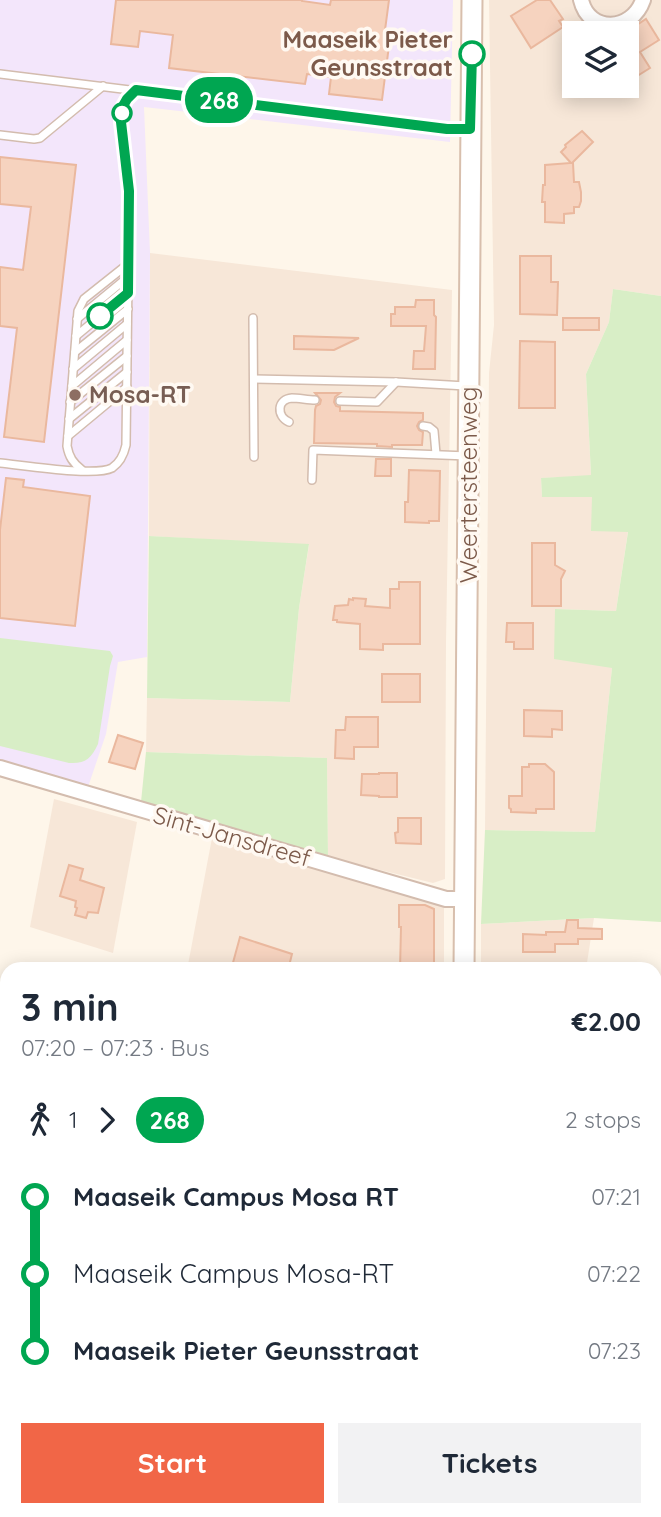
<!DOCTYPE html>
<html lang="en">
<head>
<meta charset="utf-8">
<style>
  body { margin:0; font-family:Quicksand,sans-serif; background:#f2f2f3; color:#1f2937; height:100vh; display:flex; flex-direction:column; font-size:26px; white-space:nowrap }
  * { box-sizing:border-box; margin:0 }
  p { font-size:23px; color:#747a83 }
  .icon { flex:none; width:38px; height:38px; fill:none; stroke:currentColor; stroke-width:2; stroke-linecap:round; stroke-linejoin:round }
  .map { position:relative; flex:1; overflow:hidden }
  .side { position:absolute; left:0px; top:962px; width:662px; height:555px; display:flex; flex-direction:column; background:#fff; border-radius:21px 21px 0 0; box-shadow:0 4px 18px #0003 }
  .side>* { flex:none }
  .badge { padding:0 14px; border-radius:23px; font-size:24px; line-height:46px }
  .controls { position:absolute; left:562px; top:21px; display:grid; gap:14px }
  .controls a { display:grid; place-items:center; width:77px; height:77px; border-radius:0px; background:#fff; box-shadow:0 4px 18px #0003; font-size:35px }
  .map>.badge { position:absolute; translate:-50% -50%; box-shadow:0 0 0 4px #fff }
  .legs { display:flex; align-items:center; gap:10px; height:77px; padding:0 21px; font-size:23px }
  .legs p { margin-inline-start:auto }
  .overview { display:flex; align-items:center; justify-content:space-between; height:119px; padding:0 21px }
  h1 { font-size:38px; font-weight:800; line-height:52px }
  .primary-button { display:flex; gap:14px; margin-top:auto; padding:14px 21px }
  .primary-button a { flex:1; height:80px; border-radius:0px; background:#f16647; color:#fff; font-size:28px; font-weight:800; line-height:80px; text-align:center }
  .primary-button a+a { background:#f2f2f3; color:#1f2937 }
  ul { padding:0 21px; list-style:none }
  li { display:flex; align-items:center; gap:24px; height:77px; font-size:26px }
  li i { display:grid; place-items:center; width:10px; height:100%; margin:0 9px; background:currentColor }
  li i::after { content:''; width:18px; height:18px; margin:-9px; border:5px solid; border-radius:50%; background:#fff }
  li p { margin-inline-start:auto }
  li:first-child i { background:linear-gradient(#0000 50%,currentColor 0) }
  li:last-child i { background:linear-gradient(currentColor 50%,#0000 0) }
  .map>svg:first-child { display:block }
  .residential { fill:#f7e7d8; fill-rule:evenodd }
  .education { fill:#f3e6fb }
  .green { fill:#d8eec6 }
  .building { fill:#f6d3bf; stroke:#eab89e; stroke-width:2 }
  .lines { fill:none; stroke-linecap:round; stroke-linejoin:round }
  .lane-casing { stroke:#d3bcae; stroke-width:10 }
  .street-casing { stroke:#d3bcae; stroke-width:18 }
  .secondary-casing { stroke:#d8bfad; stroke-width:23 }
  .lane { stroke:#fff; stroke-width:7 }
  .street { stroke:#fff; stroke-width:14 }
  .secondary { stroke:#fff; stroke-width:19 }
  .line-1-casing { stroke:#fff; stroke-width:16 }
  .line-1 { stroke:#00a651; stroke-width:10 }
  .stop-1-dot { fill:#fff; stroke:#00a651; stroke-width:3.5 }
  .education-dot { fill:#8d6e63; stroke:#fff9f2; stroke-width:2.5 }
  .labels { text-anchor:middle; stroke-width:7; stroke-linejoin:round; paint-order:stroke }
  .stop-label { font-size:24px; font-weight:bold; fill:#7c5a4a; stroke:#fff9f2; text-anchor:end }
  .education-label { font-size:24px; font-weight:bold; fill:#785e54; stroke:#fff9f2; text-anchor:start }
  .street-label { font-size:24px; fill:#7c5a4a; stroke:#fff9f2 }
</style>
</head>
<body>
<div class="map">
<svg width="661" height="1517" viewBox="0 0 661 1517">
  <rect width="100%" height="100%" fill="#fef6ea"/>
  <g class="residential">
    <path d="M489,0H661V296L613,289L609,322L586,374L591,476L541,478L542,497L592,496L628,531L616,611L556,609L612,668L595,832L485,830L489,373L494,325ZM574,33H626V86H574Z"/>
    <polygon points="150,253 452,290 446,642 445,879 433,883 328,857 327,758 146,752 147,698 290,702 299,608 309,545 149,536"/>
    <polygon points="54,799 137,822 113,953 30,927"/>
    <polygon points="212,838 444,904 444,969 187,970"/>
    <polygon points="594,918 586,969 481,970 481,924"/>
    <polygon points="100,1510 439,1510 439,1517 99,1517"/>
  </g>
  <polygon class="education" points="0,0 453,0 450,142 144,107 150,253 147,657 118,662 106,734 88,787 0,760"/>
  <g class="green">
    <polygon points="613,289 661,296 661,922 594,918 481,924 485,830 595,832 612,668 554,659 555,609 616,611 628,532 591,531 592,497 542,497 541,478 591,475 586,374 609,322"/>
    <polygon points="149,536 309,544 299,608 290,702 147,698"/>
    <path d="M0,638L110,651L113,656L110,666L98,744C91,759 85,764 69,763L0,746Z"/>
    <polygon points="146,752 327,758 328,857 141,802"/>
    <polygon points="661,1478 661,1517 585,1517 585,1510 654,1510 655,1480"/>
  </g>
  <g class="building">
    <polygon points="116,0 302,0 302,1 330,5 331,0 389,0 385,30 391,30 382,100 329,94 331,77 307,74 305,84 169,68 173,35 140,31 138,47 111,44"/>
    <polygon points="537,0 550,0 563,19 559,21 563,27 531,48 511,16"/>
    <polygon points="646,19 659,40 640,52 650,68 626,83 626,32"/>
    <polygon points="582,131 593,142 572,163 573,163 574,182 579,182 581,192 581,201 579,207 574,207 574,213 564,214 564,223 545,222 545,202 542,202 543,185 545,185 545,165 571,163 561,152 566,147 565,145"/>
    <polygon points="0,157 76,165 44,442 4,437 17,328 0,326 0,267 23,270 31,207 0,204"/>
    <polygon points="520,256 551,256 551,282 558,282 557,315 520,314"/>
    <polygon points="416,300 434,300 434,315 436,317 435,369 413,369 414,351 424,351 426,326 391,326 391,314 395,314 395,307 415,307"/>
    <rect x="563" y="318" width="36" height="12"/>
    <polygon points="294,336 359,338 334,350 294,349"/>
    <polygon points="520,341 555,342 555,408 519,408"/>
    <polygon points="315,393 340,393 335,397 334,402 336,406 340,407 340,411 423,413 423,420 419,422 417,426 419,430 423,432 422,445 392,445 392,447 377,446 377,444 314,443 315,410 316,406 320,404 321,400"/>
    <polygon points="376,459 391,459 391,476 375,476"/>
    <polygon points="409,470 440,471 439,521 429,521 429,523 405,522 405,502 408,502"/>
    <polygon points="6,478 24,480 23,487 90,496 75,626 0,618 0,530"/>
    <polygon points="532,543 555,543 555,565 565,571 561,579 561,606 532,606"/>
    <polygon points="399,582 420,582 420,644 383,644 383,650 360,649 360,624 337,622 337,620 333,620 335,606 348,605 349,599 353,600 353,598 366,599 365,606 390,608 390,589 399,589"/>
    <polygon points="507,623 533,623 533,649 514,649 514,642 506,642"/>
    <rect x="382" y="674" width="38" height="28"/>
    <polygon points="524,710 562,711 562,730 552,729 552,737 524,736"/>
    <polygon points="346,717 378,717 378,747 354,747 354,759 335,758 336,730 345,730"/>
    <polygon points="118,735 143,743 135,769 109,762"/>
    <polygon points="529,764 545,764 554,772 554,809 536,809 536,813 511,812 511,809 509,808 509,796 522,796 522,767 529,767"/>
    <polygon points="379,773 397,773 397,797 379,797 379,796 361,795 362,774 379,774"/>
    <polygon points="398,818 421,818 421,844 396,843 395,833 398,832"/>
    <polygon points="69,865 83,869 80,880 104,888 98,913 88,912 86,918 75,915 77,908 75,907 76,901 60,896"/>
    <polygon points="399,905 425,905 434,909 434,970 400,970 401,927 399,927"/>
    <polygon points="567,920 578,920 578,928 602,929 602,939 578,939 578,944 555,944 555,952 523,952 523,934 546,935 546,932 565,932"/>
    <polygon points="240,937 292,954 288,970 231,970"/>
  </g>
  <g class="lines">
    <g class="lane-casing">
      <g id="lane">
        <polyline points="0,74 447,129 470,129"/>
        <polyline points="0,135 34,139 40,138 103,86"/>
        <polyline points="253,318 254,457"/>
        <polyline points="77,319 128,277"/>
        <polyline points="76,336 128,293"/>
        <polyline points="75,352 128,309"/>
        <polyline points="73,369 127,324"/>
        <polyline points="254,379 396,382 466,386"/>
        <polyline points="72,386 127,340"/>
        <polyline points="340,401 377,402 396,382"/>
        <polyline points="70,402 127,356"/>
        <polyline points="69,419 127,372"/>
        <path d="M289,422C276,416 277,399 292,398C299,398 308,400 315,400"/>
        <polyline points="423,426 429,427 434,431 436,454"/>
        <polyline points="68,436 127,387"/>
        <path d="M0,463C22,465 95,477 112,468C121,462 124,454 126,445L129,191L121,122L123,106L127,99L136,90"/>
        <path d="M82,470C73,463 69,457 67,446L78,311L84,299L128,264"/>
        <polyline points="312,480 313,450 468,456"/>
      </g>
    </g>
    <g class="street-casing">
      <g id="street">
        <path d="M581,0C589,34 632,32 643,0"/>
        <polyline points="0,768 446,899 465,899"/>
        <polyline points="654,1474 661,1473"/>
        <polyline points="484,1517 521,1510"/>
      </g>
    </g>
    <g class="secondary-casing">
      <g id="secondary">
        <polyline points="464,970 472,0"/>
        <polyline points="461,1517 461,1510"/>
      </g>
    </g>
    <use href="#lane" class="lane"/>
    <use href="#street" class="street"/>
    <use href="#secondary" class="secondary"/>
  </g>
  <g class="lines">
    <g class="line-1-casing">
      <polyline id="line-1" points="100,316 128,293 129,191 121,122 123,106 127,99 136,90 447,129 470,129 472,54"/>
    </g>
    <use href="#line-1" class="line-1"/>
  </g>
  <g class="stop-1-dot">
    <circle cx="472" cy="54" r="12"/>
    <circle cx="122" cy="113" r="9"/>
    <circle cx="100" cy="316" r="12"/>
  </g>
  <circle class="education-dot" cx="75" cy="395" r="7"/>
  <g class="labels">
    <g class="stop-label">
      <text x="453" y="48">Maaseik Pieter<tspan x="453" dy="28">Geunsstraat</tspan></text>
    </g>
    <g class="education-label">
      <text x="89" y="403">Mosa-RT</text>
    </g>
    <g class="street-label">
      <text transform="translate(469 485) rotate(-90)" y="8">Weertersteenweg</text>
      <text transform="translate(232 837) rotate(16)" y="8">Sint-Jansdreef</text>
    </g>
  </g>
</svg>
<div class="controls">
<a><svg class="icon" aria-label="layers" viewBox="0 0 24 24"><path d="M12 4l9 5-9 5-9-5zM3 14l9 5 9-5"/></svg></a>
</div>
<b class="badge" style="left:219px;top:100px;background:#00a651;color:#fff">268</b>
<section class="side">
<div class="overview"><div><h1>3 min</h1><p>07:20 – 07:23 · Bus</p></div><b>€2.00</b></div>
<div class="legs"><svg class="icon" aria-label="walk" viewBox="0 0 24 24"><circle cx="13" cy="4" r="2"/><path d="M13 8l-2 6 4 7M11 14l-3 7M7 12l3-4h3l4 4"/></svg>1<svg class="icon" aria-label="forward" viewBox="0 0 24 24"><path d="M9 5l7 7-7 7"/></svg><b class="badge" style="background:#00a651;color:#fff">268</b><p>2 stops</p></div>
<ul>
<li><i style="color:#00a651"></i><b>Maaseik Campus Mosa RT</b><p>07:21</p></li>
<li><i style="color:#00a651"></i><span>Maaseik Campus Mosa-RT</span><p>07:22</p></li>
<li><i style="color:#00a651"></i><b>Maaseik Pieter Geunsstraat</b><p>07:23</p></li>
</ul>
<div class="primary-button"><a>Start</a><a>Tickets</a></div>
</section>
</div>
</body>
</html>
